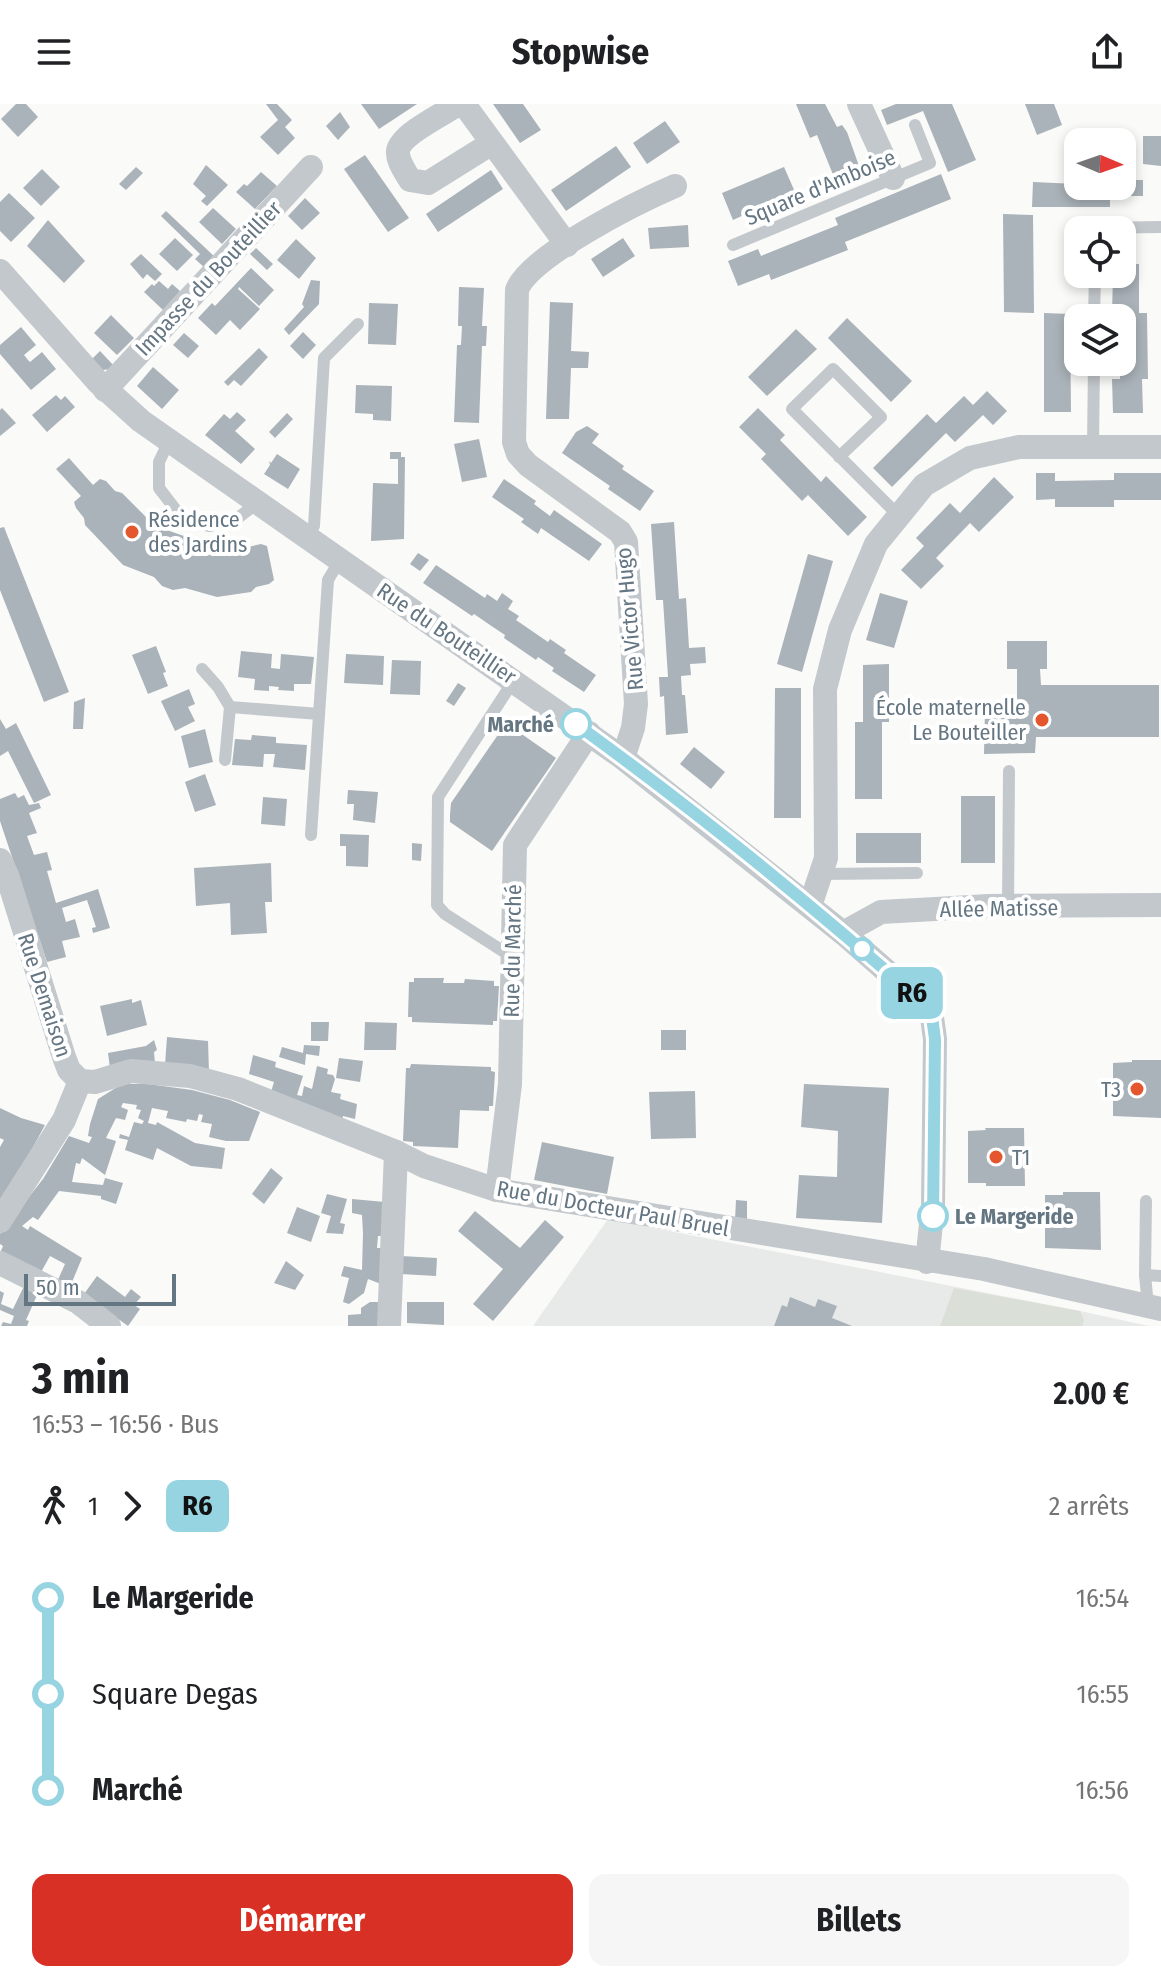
<!DOCTYPE html>
<html lang="fr">
<head>
<meta charset="utf-8">
<style>
  body { margin:0; font-family:"Fira Sans Condensed",sans-serif; background:#f6f6f6; color:#202124; height:100vh; display:flex; flex-direction:column; font-size:30px; white-space:nowrap }
  * { box-sizing:border-box; margin:0 }
  p { font-size:26px; color:#757577 }
  .icon { flex:none; width:44px; height:44px; fill:none; stroke:currentColor; stroke-width:2; stroke-linecap:round; stroke-linejoin:round }
  .map { position:relative; height:1222px; overflow:hidden }
  .drawer { display:flex; flex-direction:column; background:#fff; flex:1 }
  .drawer>* { flex:none }
  .badge { padding:0 16px; border-radius:12px; font-size:28px; line-height:52px }
  .needle { width:52px; rotate:92deg }
  .fabs { position:absolute; left:1064px; top:24px; display:grid; gap:16px }
  .fabs a { display:grid; place-items:center; width:72px; height:72px; border-radius:16px; background:#fff; box-shadow:0 4px 12px #0003; font-size:40px }
  .scale { position:absolute; left:24px; bottom:20px; width:152px; box-sizing:border-box; padding-left:8px; border:4px solid #657683; border-top:0; font-size:22px; line-height:28px; white-space:nowrap; color:#657683; -webkit-text-stroke:6px #fff; paint-order:stroke }
  .map>.badge { position:absolute; translate:-50% -50%; box-shadow:0 0 0 4px #fff }
  .legs { display:flex; align-items:center; gap:12px; height:88px; padding:0 32px; font-size:26px }
  .legs p { margin-inline-start:auto }
  .summary { display:flex; align-items:center; justify-content:space-between; height:136px; padding:0 32px }
  h1 { font-size:44px; font-weight:700; line-height:60px }
  .primary-button { display:flex; gap:16px; margin-top:auto; padding:16px 32px }
  .primary-button a { flex:1; height:92px; border-radius:16px; background:#d93025; color:#fff; font-size:32px; font-weight:700; line-height:92px; text-align:center }
  .primary-button a+a { background:#f6f6f6; color:#202124 }
  ul { padding:0 32px; list-style:none }
  li { display:flex; align-items:center; gap:28px; height:96px; font-size:30px }
  li i { display:grid; place-items:center; width:12px; height:100%; margin:0 10px; background:currentColor }
  li i::after { content:''; width:20px; height:20px; margin:-10px; border:6px solid; border-radius:50%; background:#fff }
  li p { margin-inline-start:auto }
  li:first-child i { background:linear-gradient(#0000 50%,currentColor 0) }
  li:last-child i { background:linear-gradient(currentColor 50%,#0000 0) }
  header { display:flex; justify-content:space-between; align-items:center; height:104px; padding:0 32px; background:#fff; font-size:36px; font-weight:700 }
  .map>svg:first-child { display:block }
  .built { fill:#e8e9e9 }
  .green { fill:#dadfd7 }
  .building { fill:#aab3b9 }
  .lines { fill:none; stroke-linecap:round; stroke-linejoin:round }
  .lane { stroke:#c3c8cc; stroke-width:12 }
  .street { stroke:#c3c8cc; stroke-width:24 }
  .line-1-casing { stroke:#fff; stroke-width:18 }
  .line-1 { stroke:#97d4e2; stroke-width:12 }
  .poi-dot { fill:#e4572e; stroke:#fff; stroke-width:3 }
  .stop-1-dot { fill:#fff; stroke:#97d4e2; stroke-width:4 }
  .labels { text-anchor:middle; stroke-width:8; stroke-linejoin:round; paint-order:stroke }
  .street-label { font-size:22px; fill:#657683; stroke:#fff }
  .poi-label { font-size:22px; fill:#657683; stroke:#fff; text-anchor:start }
  .stop-label { font-size:22px; font-weight:bold; fill:#657683; stroke:#fff; text-anchor:end }
</style>
</head>
<body>
<header><svg class="icon" aria-label="menu" viewBox="0 0 24 24"><path d="M4 6h16M4 12h16M4 18h16"/></svg>Stopwise<svg class="icon" aria-label="share" viewBox="0 0 24 24"><path d="M12 15V3M7 8l5-5 5 5M5 13v7h14v-7"/></svg></header>
<div class="map">
<svg width="1161" height="1222" viewBox="0 0 1161 1222">
  <rect width="100%" height="100%" fill="#fafaf8"/>
  <polygon class="built" points="608,1115 1080,1207 1149,1222 533,1222"/>
  <polygon class="green" points="954,1184 1080,1207 1084,1216 1082,1222 940,1222"/>
  <g class="building">
    <polygon points="16,0 26,0 38,13 18,33 1,15"/>
    <polygon points="266,0 277,0 292,16 285,23 295,34 278,51 260,33 278,16"/>
    <polygon points="361,0 417,0 379,25"/>
    <polygon points="493,0 523,0 541,26 520,39"/>
    <polygon points="796,0 825,0 837,23 842,21 847,28 859,62 834,73 817,31 810,34"/>
    <polygon points="896,0 952,0 976,56 948,68 923,7 887,21 881,6"/>
    <polygon points="1025,0 1054,0 1062,21 1037,31"/>
    <polygon points="340,8 350,23 338,36 326,22"/>
    <polygon points="665,17 680,38 647,60 633,39"/>
    <polygon points="1143,32 1161,32 1161,62 1143,60"/>
    <polygon points="616,42 631,63 566,107 551,86"/>
    <polygon points="365,51 409,114 388,128 344,65"/>
    <polygon points="206,61 228,81 207,102 201,97 206,92 193,80"/>
    <polygon points="136,63 143,69 126,86 119,80"/>
    <polygon points="784,63 795,88 733,116 722,89"/>
    <polygon points="42,65 60,83 41,102 23,84"/>
    <polygon points="491,66 503,85 438,128 426,110"/>
    <polygon points="261,68 277,82 255,105 236,88 244,80 247,82"/>
    <polygon points="941,70 951,95 845,138 848,146 771,176 769,170 738,182 728,157 758,145 761,152 838,121 835,114"/>
    <polygon points="1122,76 1143,76 1143,92 1110,92 1110,103 1032,103 1033,78 1122,82"/>
    <polygon points="9,89 35,114 11,138 0,127 0,98"/>
    <polygon points="305,94 320,109 302,126 288,112"/>
    <polygon points="213,104 236,125 222,140 199,118"/>
    <polygon points="166,107 216,154 205,164 195,155 200,150 161,112"/>
    <polygon points="1003,110 1033,111 1034,209 1004,208"/>
    <polygon points="48,116 85,157 64,179 27,142"/>
    <polygon points="688,121 689,143 650,145 648,124"/>
    <polygon points="175,134 193,151 177,167 159,150"/>
    <polygon points="623,134 635,152 603,173 591,155"/>
    <polygon points="296,135 316,154 299,175 277,156"/>
    <polygon points="256,144 273,160 267,166 250,150"/>
    <polygon points="141,150 162,170 155,177 147,170 143,175 130,160"/>
    <polygon points="1122,160 1139,160 1139,209 1147,209 1148,275 1142,275 1143,309 1113,309 1112,275 1120,275 1122,214 1120,209 1112,209 1113,170 1122,170"/>
    <polygon points="251,164 274,186 259,202 239,183 238,185 260,205 240,226 230,216 216,231 198,214 212,199 215,202"/>
    <polygon points="311,176 320,177 319,200 289,231 284,225 304,203 302,200"/>
    <polygon points="159,177 168,185 172,180 180,187 163,206 144,188 152,180 154,182"/>
    <polygon points="459,183 484,184 482,222 487,222 486,242 482,242 479,319 454,318 457,241 461,241 462,222 458,222"/>
    <polygon points="550,198 573,199 571,247 589,248 588,264 571,264 569,315 546,315"/>
    <polygon points="369,199 398,200 396,241 368,240"/>
    <polygon points="1044,209 1070,210 1071,308 1044,308"/>
    <polygon points="111,211 134,234 117,251 94,229"/>
    <polygon points="847,214 912,277 891,298 828,234"/>
    <polygon points="21,223 36,241 24,251 28,256 30,258 42,248 56,265 31,286 0,250 0,241"/>
    <polygon points="796,225 817,245 767,292 748,273"/>
    <polygon points="303,228 316,241 303,255 290,242"/>
    <polygon points="184,229 199,242 188,254 173,241"/>
    <polygon points="259,244 268,253 241,282 234,276 228,282 224,278"/>
    <polygon points="100,247 115,263 113,265 102,266 92,255"/>
    <polygon points="153,263 179,286 162,305 137,282"/>
    <polygon points="356,281 392,282 391,317 373,316 373,310 355,309"/>
    <polygon points="987,287 1007,307 993,321 983,311 955,338 946,329 892,383 873,364 927,310 936,319 964,292 973,301"/>
    <polygon points="56,291 61,296 65,292 75,303 47,328 32,311"/>
    <polygon points="2,304 16,319 0,332 0,306"/>
    <polygon points="758,304 785,331 780,336 821,378 826,372 867,413 848,432 808,391 802,397 761,355 766,350 739,323"/>
    <polygon points="237,308 246,316 235,327 255,345 241,360 205,331 224,310 230,315"/>
    <polygon points="287,309 293,315 275,334 269,328"/>
    <polygon points="587,322 599,330 592,339 624,362 622,365 654,387 640,407 608,385 610,382 562,349 576,328"/>
    <polygon points="479,335 487,373 462,378 454,340"/>
    <polygon points="390,348 401,348 401,353 405,353 404,435 371,437 373,379 398,380 398,355 390,355"/>
    <polygon points="277,350 300,365 288,385 264,370 270,361 269,357 271,359"/>
    <polygon points="69,354 93,381 100,375 106,377 115,387 122,389 155,422 216,443 242,440 248,443 261,440 267,442 274,476 269,480 256,483 251,488 217,493 185,484 173,486 162,482 154,473 123,461 85,421 84,414 76,404 74,398 81,392 56,365"/>
    <polygon points="1036,369 1055,369 1055,377 1114,376 1114,369 1161,369 1161,396 1114,396 1114,403 1055,403 1055,395 1036,396"/>
    <polygon points="994,373 1014,393 979,428 970,419 936,454 944,462 921,485 901,466 924,442 916,434 950,399 960,409"/>
    <polygon points="504,375 536,397 534,400 550,412 554,406 602,440 589,457 541,424 538,430 521,418 524,415 492,393"/>
    <polygon points="674,418 679,495 686,494 689,544 705,543 706,559 690,560 691,571 681,572 682,591 685,591 688,629 666,631 664,592 660,593 659,573 668,573 663,496 656,496 651,420"/>
    <polygon points="4,423 69,588 44,598 0,486 0,424"/>
    <polygon points="418,449 429,456 420,467 410,460"/>
    <polygon points="808,450 833,457 802,568 777,560"/>
    <polygon points="436,461 485,494 487,490 497,497 502,489 513,497 508,505 519,512 516,516 548,538 550,535 566,546 564,549 596,571 584,588 552,567 554,564 538,553 536,556 504,534 505,531 490,521 474,510 472,512 423,479"/>
    <polygon points="880,489 908,497 894,544 866,536"/>
    <polygon points="1007,537 1047,537 1047,565 1040,565 1041,581 1159,581 1159,633 1036,633 1035,649 984,650 985,605 1017,605 1017,565 1007,565"/>
    <polygon points="156,542 166,568 163,569 168,582 148,590 132,551"/>
    <polygon points="241,547 272,550 271,564 280,565 281,550 314,553 311,580 294,580 294,587 278,586 279,583 269,582 269,587 254,586 255,575 238,573"/>
    <polygon points="346,550 384,552 383,581 344,579"/>
    <polygon points="392,556 421,557 420,591 390,590"/>
    <polygon points="889,560 889,618 882,618 882,695 855,695 855,618 863,618 863,561"/>
    <polygon points="458,579 466,584 454,602 446,597"/>
    <polygon points="775,584 801,584 801,714 774,714"/>
    <polygon points="189,585 195,600 188,603 195,617 175,627 161,597"/>
    <polygon points="85,594 83,625 73,625 74,598"/>
    <polygon points="0,615 6,625 16,619 51,691 34,699 8,647 0,652"/>
    <polygon points="506,619 556,654 492,747 450,718 450,711 451,699"/>
    <polygon points="205,625 213,658 189,664 181,632"/>
    <polygon points="252,631 276,633 276,639 307,641 305,666 273,663 275,650 264,650 263,663 232,661 235,635 251,636"/>
    <polygon points="694,643 725,668 711,685 680,660"/>
    <polygon points="205,670 216,701 195,708 185,678"/>
    <polygon points="348,686 378,688 375,719 353,716 354,700 347,700"/>
    <polygon points="15,689 18,694 24,691 29,701 39,699 41,704 29,709 37,729 27,732 34,751 47,748 52,766 47,767 56,799 98,785 110,824 93,829 92,824 96,823 87,796 62,804 66,818 75,815 80,833 62,837 66,853 47,858 0,717 0,695"/>
    <rect x="961" y="692" width="34" height="67"/>
    <polygon points="263,693 287,695 285,722 261,720"/>
    <rect x="856" y="729" width="65" height="30"/>
    <polygon points="340,730 369,731 368,763 346,762 346,742 340,742"/>
    <polygon points="412,739 422,740 421,757 412,756"/>
    <polygon points="271,759 272,798 265,798 267,829 231,831 230,799 196,802 194,764"/>
    <polygon points="414,874 444,874 443,879 464,879 465,875 494,877 494,882 499,882 497,917 493,917 493,921 412,918 412,913 408,913 409,878 414,878"/>
    <polygon points="132,895 132,899 141,896 147,921 107,932 100,902"/>
    <polygon points="311,918 329,918 328,937 311,937"/>
    <polygon points="365,918 397,919 396,946 364,946"/>
    <rect x="661" y="926" width="25" height="20"/>
    <polygon points="167,933 208,937 209,968 165,961"/>
    <polygon points="154,936 157,946 154,948 155,960 110,964 108,949 146,942"/>
    <polygon points="304,941 320,942 319,952 306,950 305,961 279,953 282,943 303,949"/>
    <polygon points="253,951 276,958 275,963 303,972 297,991 302,992 304,982 312,985 317,962 328,965 327,970 333,971 335,975 331,988 341,990 340,995 357,1000 355,1015 343,1012 342,1018 270,991 274,978 249,970"/>
    <polygon points="339,954 363,957 360,978 336,974"/>
    <polygon points="1132,956 1161,956 1161,1014 1113,1012 1113,959 1132,958"/>
    <polygon points="411,960 491,963 491,967 495,968 493,1002 489,1002 489,1007 460,1006 458,1044 413,1042 413,1038 403,1037 406,964 410,964"/>
    <polygon points="122,980 148,980 192,986 230,996 260,1008 249,1037 226,1037 209,1033 212,1020 201,1018 203,1011 199,1010 197,1017 187,1015 186,1018 166,1014 168,1007 152,1004 148,1019 156,1021 157,1018 195,1039 225,1044 222,1065 191,1062 157,1044 153,1056 125,1046 128,1036 119,1034 120,1030 129,1033 134,1018 142,1020 144,1017 138,1014 141,1006 136,1005 137,1001 123,999 121,1003 128,1006 125,1016 116,1014 106,1034 116,1037 105,1071 82,1054 80,1060 76,1059 72,1078 103,1081 105,1074 123,1079 116,1100 101,1095 101,1092 59,1087 38,1116 33,1113 22,1122 28,1126 30,1122 82,1154 70,1183 57,1178 65,1160 50,1152 40,1170 0,1149 3,1142 0,1140 0,1130 43,1075 69,1032 89,1039 92,1033 88,1032 90,1020 98,995"/>
    <polygon points="804,980 889,984 882,1119 796,1114 799,1071 837,1073 838,1027 801,1023"/>
    <polygon points="695,987 696,1034 651,1035 649,988"/>
    <polygon points="0,1004 21,1014 45,1021 0,1104 0,1043 4,1036 0,1034"/>
    <polygon points="985,1024 1024,1024 1025,1082 986,1082 986,1079 968,1079 968,1027 986,1026"/>
    <polygon points="542,1038 614,1053 607,1090 534,1076"/>
    <polygon points="271,1064 283,1074 264,1100 252,1090"/>
    <polygon points="1063,1088 1100,1088 1101,1146 1045,1144 1045,1091 1063,1091"/>
    <polygon points="327,1090 347,1095 340,1119 345,1120 343,1130 326,1129 331,1112 321,1109"/>
    <polygon points="352,1095 385,1098 382,1132 378,1132 377,1144 383,1144 381,1180 368,1175 364,1189 349,1200 343,1198 349,1174 341,1172 344,1162 362,1166 363,1130 362,1111 352,1109"/>
    <polygon points="736,1096 747,1097 747,1118 735,1116"/>
    <polygon points="297,1103 320,1112 311,1138 287,1129"/>
    <polygon points="475,1107 520,1144 545,1116 564,1133 493,1217 473,1200 503,1165 458,1127"/>
    <polygon points="401,1152 437,1154 436,1172 401,1170"/>
    <polygon points="286,1157 304,1171 295,1186 274,1179"/>
    <polygon points="97,1172 125,1193 131,1185 141,1193 134,1201 140,1205 128,1222 84,1190"/>
    <polygon points="24,1182 38,1189 26,1216 29,1217 27,1222 1,1222 3,1218 11,1220 14,1212 0,1206 0,1187 4,1189 1,1200 13,1205"/>
    <polygon points="790,1193 815,1203 818,1195 837,1202 832,1214 852,1222 774,1222 782,1201 787,1203"/>
    <polygon points="370,1198 381,1198 380,1222 348,1222 348,1211 361,1210 361,1204"/>
    <polygon points="407,1198 444,1198 444,1221 407,1219"/>
  </g>
  <g class="lines">
    <g class="lane">
      <polyline points="1096,126 1096,124 1161,123"/>
      <polyline points="733,141 930,59 915,21"/>
      <polyline points="1094,214 1095,170"/>
      <polyline points="169,337 159,358 159,384 182,414 209,422 234,417 257,399"/>
      <polyline points="1093,343 1094,258"/>
      <polyline points="839,353 881,313 833,265 792,305 899,412"/>
      <polyline points="307,433 314,422 324,254 358,220"/>
      <polyline points="202,565 218,583 230,603 225,656"/>
      <polyline points="230,603 319,610"/>
      <polyline points="311,731 328,476 340,456"/>
      <polyline points="821,770 917,769"/>
      <polyline points="1008,802 1009,667"/>
      <polyline points="512,853 445,810 437,801 438,693 514,576"/>
      <polyline points="1146,1097 1145,1171 1148,1202"/>
      <polyline points="1145,1171 1161,1172"/>
    </g>
    <g class="street">
      <polyline points="859,0 893,74"/>
      <path d="M492,39L428,79L410,76C405,67 397,57 398,47C400,31 443,10 457,1L466,3L567,141"/>
      <polyline points="0,167 98,278 141,317 623,654 843,829 931,906 935,935 933,1101 927,1158"/>
      <polyline points="105,286 311,63"/>
      <path d="M623,654L633,624L636,600L626,438L620,428L528,361L518,350L514,338L517,186C529,152 640,97 675,82"/>
      <polyline points="0,756 7,771 64,953 69,966 80,977"/>
      <polyline points="810,802 826,754 825,585 840,526 876,440 924,381 970,354 1019,343 1161,343"/>
      <polyline points="843,829 881,808 989,802 1161,801"/>
      <polyline points="80,977 95,978 131,967 190,972 238,985 396,1048 424,1062 497,1086 984,1165 1161,1205"/>
      <polyline points="497,1086 510,980 515,741 589,629"/>
      <polyline points="0,1117 64,1016 80,977"/>
      <polyline points="0,1159 78,1198 109,1222"/>
      <polyline points="389,1222 396,1048"/>
    </g>
  </g>
  <g class="lines">
    <g class="line-1-casing">
      <path id="line-1" d="M576,620C699,709 817,805 931,906L935,935L933,1112"/>
    </g>
    <use href="#line-1" class="line-1"/>
  </g>
  <g class="poi-dot">
    <circle cx="132" cy="428" r="8"/>
    <circle cx="1042" cy="616" r="8"/>
    <circle cx="1137" cy="985" r="8"/>
    <circle cx="996" cy="1053" r="8"/>
  </g>
  <g class="stop-1-dot">
    <circle cx="576" cy="620" r="14"/>
    <circle cx="862" cy="845" r="10"/>
    <circle cx="933" cy="1112" r="14"/>
  </g>
  <g class="labels">
    <g class="street-label">
      <text transform="translate(820 83) rotate(-23)" y="8">Square d'Amboise</text>
      <text transform="translate(208 174) rotate(-47)" y="8">Impasse du Bouteillier</text>
      <text transform="translate(629 515) rotate(-95)" y="8">Rue Victor Hugo</text>
      <text transform="translate(447 529) rotate(34)" y="8">Rue du Bouteillier</text>
      <text transform="translate(999 804) rotate(-1)" y="8">Allée Matisse</text>
      <text transform="translate(512 847) rotate(-89)" y="8">Rue du Marché</text>
      <text transform="translate(45 891) rotate(72)" y="8">Rue Demaison</text>
      <text transform="translate(613 1104) rotate(10)" y="8">Rue du Docteur Paul Bruel</text>
    </g>
    <g class="poi-label">
      <text x="148" y="423">Résidence<tspan x="148" dy="25">des Jardins</tspan></text>
      <text x="1026" y="611" text-anchor="end">École maternelle<tspan x="1026" dy="25">Le Bouteiller</tspan></text>
      <text x="1121" y="993" text-anchor="end">T3</text>
      <text x="1012" y="1061">T1</text>
    </g>
    <g class="stop-label">
      <text x="554" y="628">Marché</text>
      <text x="955" y="1120" text-anchor="start">Le Margeride</text>
    </g>
  </g>
</svg>
<div class="fabs">
<a><svg class="needle" viewBox="-14 -14 28 28"><path d="M0-13l5 13h-10z" fill="#e53935"/><path d="M0 13l5-13h-10z" fill="#757577"/></svg></a>
<a><svg class="icon" aria-label="locate" viewBox="0 0 24 24"><circle cx="12" cy="12" r="6"/><path d="M12 2v4M12 18v4M2 12h4M18 12h4"/></svg></a>
<a><svg class="icon" aria-label="layers" viewBox="0 0 24 24"><path d="M12 4l9 5-9 5-9-5zM3 14l9 5 9-5"/></svg></a>
</div>
<div class="scale">50 m</div>
<b class="badge" style="left:912px;top:889px;background:#97d4e2;color:#111">R6</b>
</div>
<section class="drawer">
<div class="summary"><div><h1>3 min</h1><p>16:53 – 16:56 · Bus</p></div><b>2.00 €</b></div>
<div class="legs"><svg class="icon" aria-label="walk" viewBox="0 0 24 24"><circle cx="13" cy="4" r="2"/><path d="M13 8l-2 6 4 7M11 14l-3 7M7 12l3-4h3l4 4"/></svg>1<svg class="icon" aria-label="forward" viewBox="0 0 24 24"><path d="M9 5l7 7-7 7"/></svg><b class="badge" style="background:#97d4e2;color:#111">R6</b><p>2 arrêts</p></div>
<ul>
<li><i style="color:#97d4e2"></i><b>Le Margeride</b><p>16:54</p></li>
<li><i style="color:#97d4e2"></i><span>Square Degas</span><p>16:55</p></li>
<li><i style="color:#97d4e2"></i><b>Marché</b><p>16:56</p></li>
</ul>
<div class="primary-button"><a>Démarrer</a><a>Billets</a></div>
</section>
</body>
</html>
